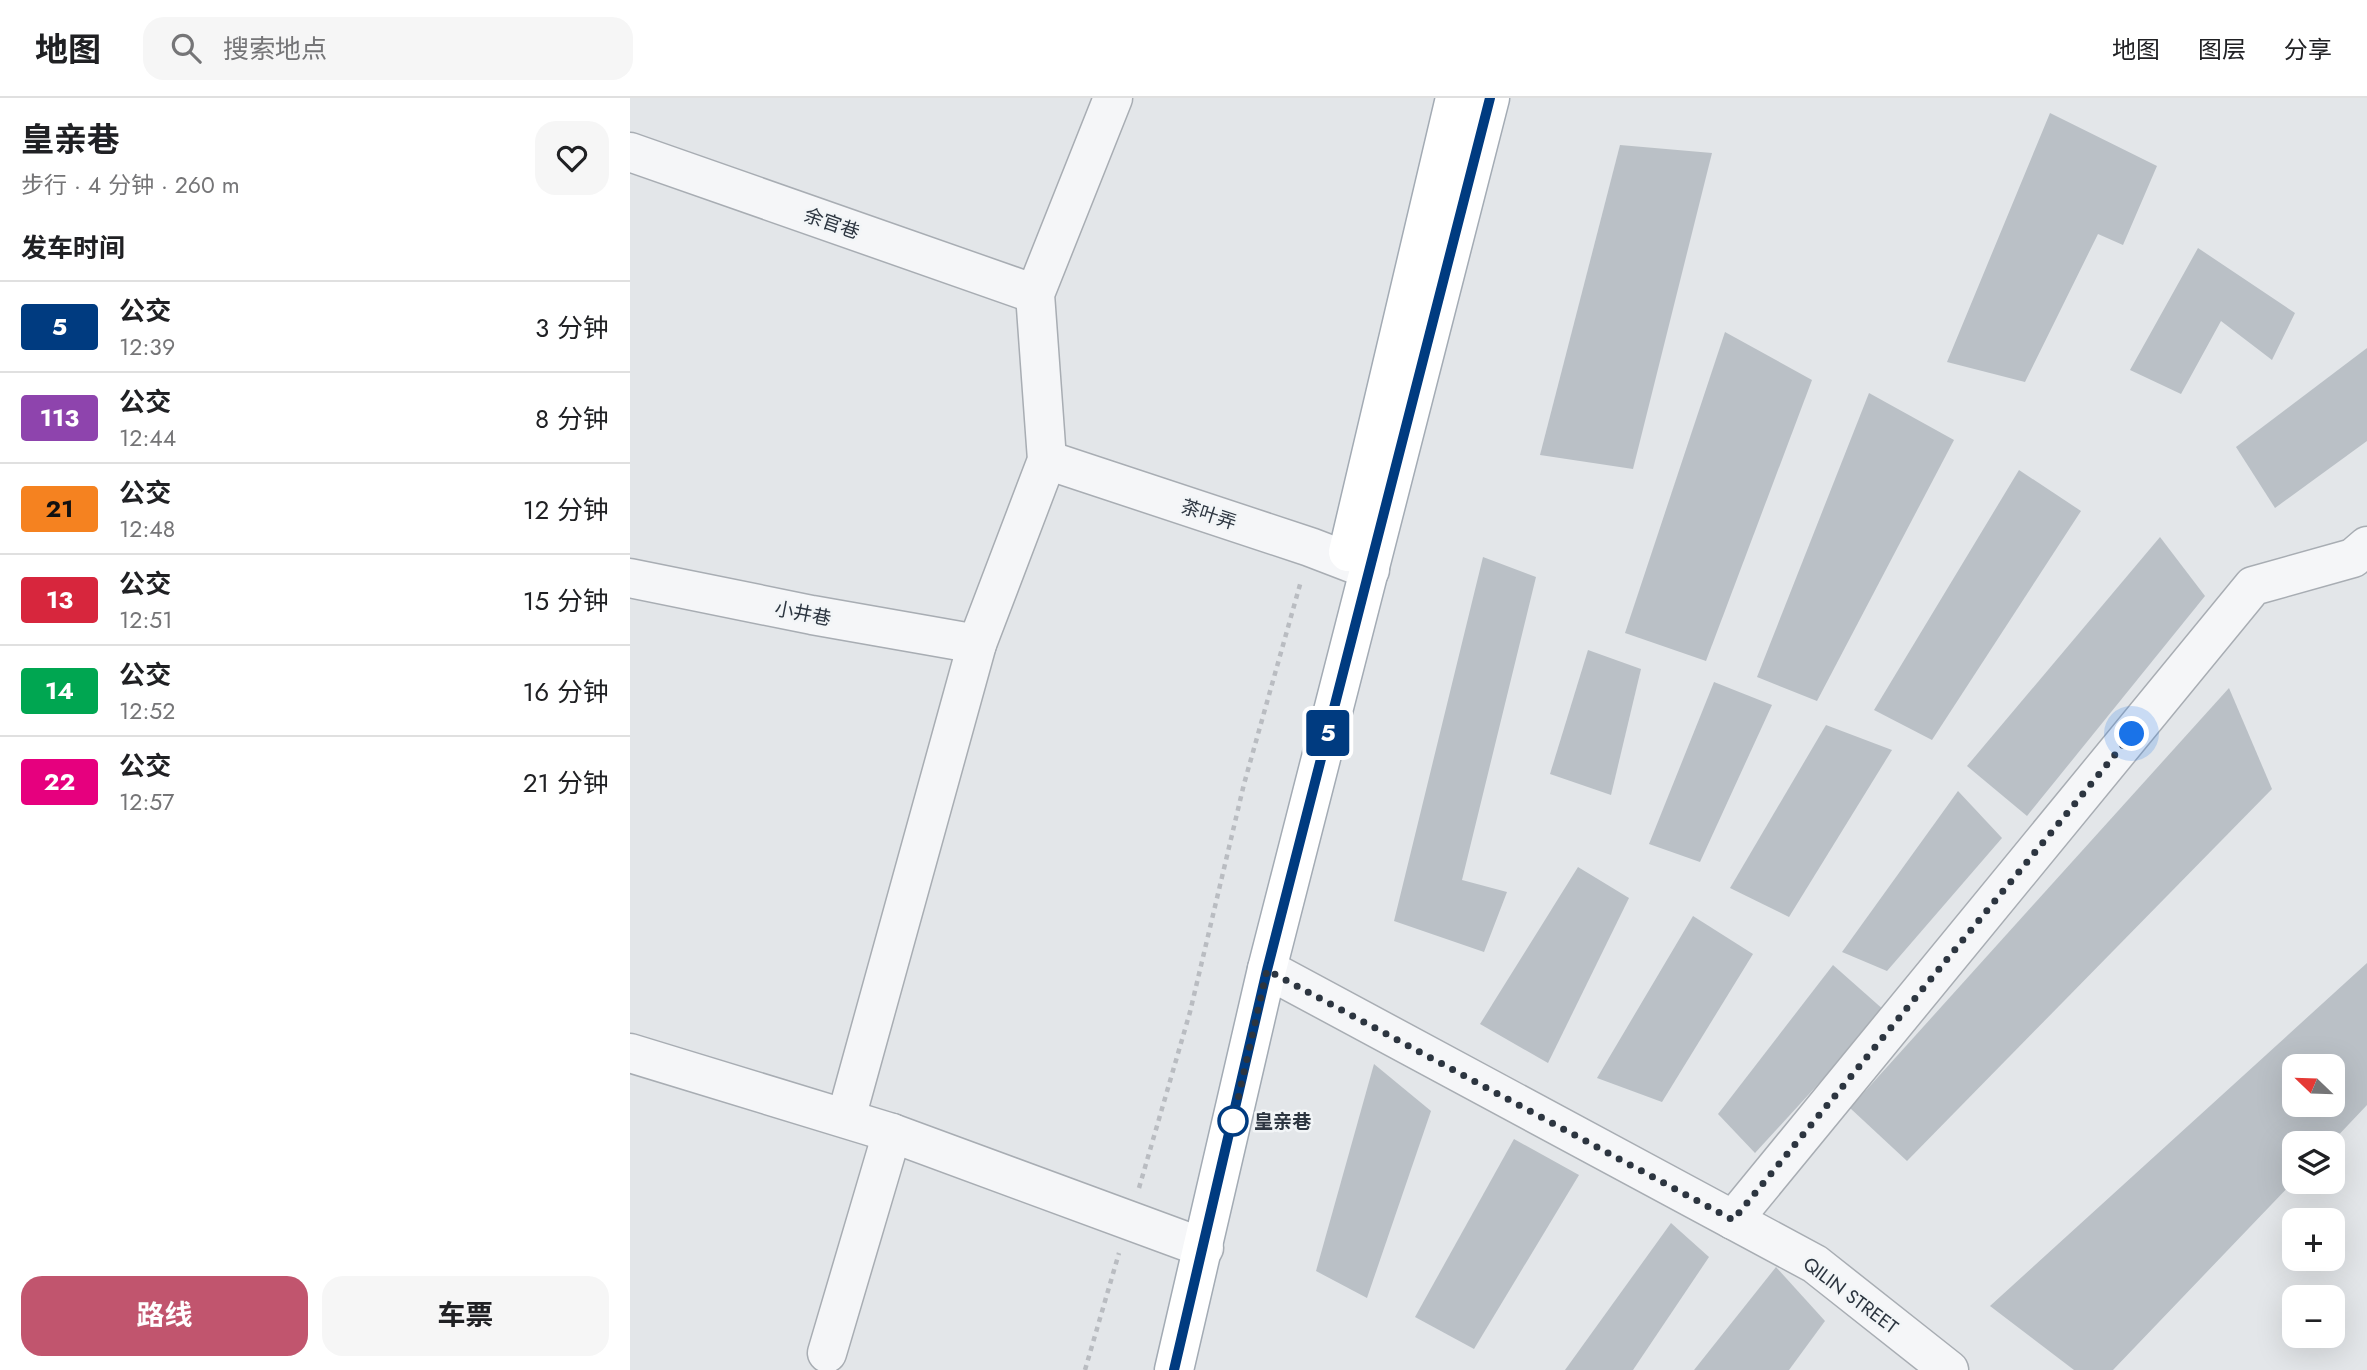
<!DOCTYPE html>
<html lang="zh">
<head>
<meta charset="utf-8">
<style>
  body { margin:0; font-family:Jost,"Noto Sans SC",sans-serif; background:#f6f6f6; color:#202124; height:100vh; display:flex; flex-direction:column; font-size:26px; white-space:nowrap }
  * { box-sizing:border-box; margin:0 }
  p { font-size:23px; color:#757577 }
  .icon { flex:none; width:38px; height:38px; fill:none; stroke:currentColor; stroke-width:2; stroke-linecap:round; stroke-linejoin:round }
  .map { position:relative; flex:1; overflow:hidden }
  .panel { display:flex; flex-direction:column; background:#fff; width:630px }
  .panel>* { flex:none }
  .badge { padding:0 14px; border-radius:5px; font-size:24px; line-height:46px }
  .needle { width:46px; rotate:293deg }
  .buttons { position:absolute; left:1652px; top:956px; display:grid; gap:14px }
  .buttons a { display:grid; place-items:center; width:63px; height:63px; border-radius:14px; background:#fff; box-shadow:0 7px 28px #0002; font-size:35px }
  .you { position:absolute; width:35px; height:35px; margin:-18px; border:5px solid #fff; border-radius:50%; background:#1a73e8; box-shadow:0 0 0 10px #1a73e833 }
  .map>.badge { position:absolute; translate:-50% -50%; box-shadow:0 0 0 4px #fff }
  h2 { padding:0 21px; font-size:26px; line-height:63px }
  .round { display:grid; place-items:center; flex:none; width:74px; height:74px; border-radius:21px; background:#f6f6f6 }
  .summary { display:flex; align-items:center; justify-content:space-between; height:119px; padding:0 21px }
  h1 { font-size:33px; font-weight:700; line-height:52px }
  .button { display:flex; gap:14px; margin-top:auto; padding:14px 21px }
  .button a { flex:1; height:80px; border-radius:21px; background:#c1556e; color:#fff; font-size:28px; font-weight:700; line-height:80px; text-align:center }
  .button a+a { background:#f6f6f6; color:#202124 }
  ul { padding:0; list-style:none }
  li { display:flex; align-items:center; gap:21px; height:91px; padding:0 21px; border-top:2px solid #e0e0e0 }
  li div { flex:1 }
  li b { display:block; font-size:26px }
  li em { font-style:normal }
  li .badge { min-width:77px; font-weight:700; text-align:center }
  header { display:flex; align-items:center; gap:42px; box-sizing:border-box; height:98px; padding:0 35px; background:#fff; border-bottom:2px solid #e0e0e0 }
  header strong { font-size:33px }
  nav { display:flex; gap:38px; margin-inline-start:auto; font-size:24px }
  .search { width:490px; height:63px; background:#f6f6f6; display:flex; align-items:center; gap:18px; box-sizing:border-box; padding:0 24px; border-radius:21px; color:#757577; font-size:26px }
  main { display:flex; flex:1; min-height:0 }
  .map>svg:first-child { display:block }
  .building { fill:#bac0c6; fill-rule:evenodd }
  .lines { fill:none; stroke-linecap:round; stroke-linejoin:round }
  .minor-casing { stroke:#a8adb3; stroke-width:41 }
  .major-casing { stroke:#a3abb4; stroke-width:41 }
  .path { stroke:#b9bcc1; stroke-width:4.5; stroke-dasharray:5 5; stroke-linecap:butt }
  .minor { stroke:#f5f6f8; stroke-width:38 }
  .major { stroke:#fff; stroke-width:38 }
  .line-casing { stroke:#fff; stroke-width:16 }
  .line { stroke:#003b80; stroke-width:10 }
  .walk { stroke:#2c3540; stroke-width:7; stroke-dasharray:0 12.6 }
  .stop-dot { fill:#fff; stroke:#003b80; stroke-width:3.5 }
  .labels { text-anchor:middle; stroke-width:5; stroke-linejoin:round; paint-order:stroke }
  .street-label { font-size:19px; fill:#2c3540; stroke:#f2f5f7 }
  .stop-label { font-size:19px; font-weight:bold; fill:#2c3540; stroke:#f2f5f7; text-anchor:start }
</style>
</head>
<body>
<header>
<strong>地图</strong>
<div class="search"><svg class="icon" aria-label="search" viewBox="0 0 24 24"><circle cx="10" cy="10" r="6"/><path d="M15 15l6 6"/></svg>搜索地点</div>
<nav><a>地图</a><a>图层</a><a>分享</a></nav>
</header>
<main>
<section class="panel">
<div class="summary"><div><h1>皇亲巷</h1><p>步行 · 4 分钟 · 260 m</p></div><a class="round"><svg class="icon" aria-label="heart" viewBox="0 0 24 24"><path d="M12 20l-8-8c-3-5 5-10 8-4 3-6 11-1 8 4z"/></svg></a></div>
<h2>发车时间</h2>
<ul>
<li><span class="badge" style="background:#003b80;color:#fff">5</span><div><b>公交</b><p>12:39</p></div><em>3 分钟</em></li>
<li><span class="badge" style="background:#8e44ad;color:#fff">113</span><div><b>公交</b><p>12:44</p></div><em>8 分钟</em></li>
<li><span class="badge" style="background:#f58220;color:#111">21</span><div><b>公交</b><p>12:48</p></div><em>12 分钟</em></li>
<li><span class="badge" style="background:#d7263d;color:#fff">13</span><div><b>公交</b><p>12:51</p></div><em>15 分钟</em></li>
<li><span class="badge" style="background:#00a651;color:#fff">14</span><div><b>公交</b><p>12:52</p></div><em>16 分钟</em></li>
<li><span class="badge" style="background:#e6007e;color:#fff">22</span><div><b>公交</b><p>12:57</p></div><em>21 分钟</em></li>
</ul>
<div class="button"><a>路线</a><a>车票</a></div>
</section>
<div class="map">
<svg width="1737" height="1272" viewBox="0 0 1737 1272">
  <rect width="100%" height="100%" fill="#e3e6e9"/>
  <g class="building">
    <polygon points="1420,15 1527,68 1493,147 1468,136 1395,284 1317,264"/>
    <polygon points="990,47 1082,55 1003,371 910,357"/>
    <polygon points="1568,150 1665,215 1642,262 1591,223 1551,296 1500,272"/>
    <polygon points="1095,234 1182,282 1076,563 995,535"/>
    <polygon points="1737,250 1737,343 1645,410 1606,349"/>
    <polygon points="1239,295 1324,342 1187,603 1127,579"/>
    <polygon points="1389,372 1451,413 1302,642 1244,612"/>
    <polygon points="1530,439 1575,498 1397,718 1337,668"/>
    <polygon points="853,459 906,479 832,782 877,794 854,854 764,823"/>
    <polygon points="958,552 1011,571 981,697 920,676"/>
    <polygon points="1084,584 1142,607 1070,764 1019,746"/>
    <polygon points="1599,590 1642,691 1277,1063 1220,1010"/>
    <polygon points="1196,627 1262,652 1159,819 1100,790"/>
    <polygon points="1328,693 1372,740 1257,873 1212,854"/>
    <polygon points="948,769 999,800 918,965 850,926"/>
    <polygon points="1063,818 1123,856 1032,1004 967,980"/>
    <path d="M1737,865V1007L1701,1045H1664V1083L1483,1272H1444L1360,1208ZM1664,968H1703V1006H1664Z"/>
    <polygon points="1203,867 1255,913 1125,1055 1088,1016"/>
    <polygon points="744,966 801,1013 737,1200 686,1173"/>
    <polygon points="884,1041 949,1077 844,1251 785,1219"/>
    <polygon points="1041,1125 1079,1159 1003,1272 935,1272"/>
    <polygon points="1146,1169 1195,1223 1159,1272 1064,1272"/>
  </g>
  <g class="lines">
    <g class="minor-casing">
      <g id="minor">
        <polyline points="0,54 405,196"/>
        <polyline points="417,362 680,449 740,472"/>
        <polyline points="0,480 182,517 347,546"/>
        <polyline points="637,871 1185,1166 1319,1272"/>
        <polyline points="0,955 262,1035 574,1150"/>
        <polyline points="216,1020 347,546 417,362 405,196 483,0"/>
        <polyline points="1103,1122 1623,488 1723,460 1737,448"/>
        <polyline points="197,1255 262,1035"/>
      </g>
    </g>
    <g class="major-casing">
      <g id="major">
        <polyline points="718,454 825,0"/>
        <polyline points="544,1272 637,871 860,0"/>
      </g>
    </g>
    <g class="path">
      <polyline points="509,1090 560,914 614,686 671,483"/>
      <polyline points="455,1272 489,1155"/>
    </g>
    <use href="#minor" class="minor"/>
    <use href="#major" class="major"/>
  </g>
  <g class="lines">
    <g class="line-casing">
      <polyline id="line" points="544,1272 637,872 860,0"/>
    </g>
    <use href="#line" class="line"/>
    <polyline class="walk" points="603,1023 637,872 1103,1122 1502,636"/>
  </g>
  <circle class="stop-dot" cx="603" cy="1023" r="14"/>
  <g class="labels">
    <g class="street-label">
      <text transform="translate(202 125) rotate(19)" y="7">余官巷</text>
      <text transform="translate(579 416) rotate(18)" y="7">茶叶弄</text>
      <text transform="translate(173 515) rotate(11)" y="7">小井巷</text>
      <text transform="translate(1221 1197) rotate(37)" y="7">QILIN STREET</text>
    </g>
    <g class="stop-label">
      <text x="624" y="1030">皇亲巷</text>
    </g>
  </g>
</svg>
<div class="buttons">
<a><svg class="needle" viewBox="-14 -14 28 28"><path d="M0-13l5 13h-10z" fill="#e53935"/><path d="M0 13l5-13h-10z" fill="#757577"/></svg></a>
<a><svg class="icon" aria-label="layers" viewBox="0 0 24 24"><path d="M12 4l9 5-9 5-9-5zM3 14l9 5 9-5"/></svg></a>
<a>+</a>
<a>−</a>
</div>
<div class="you" style="left:1502px;top:636px"></div>
<b class="badge" style="left:698px;top:635px;background:#003b80;color:#fff">5</b>
</div>
</main>
</body>
</html>
